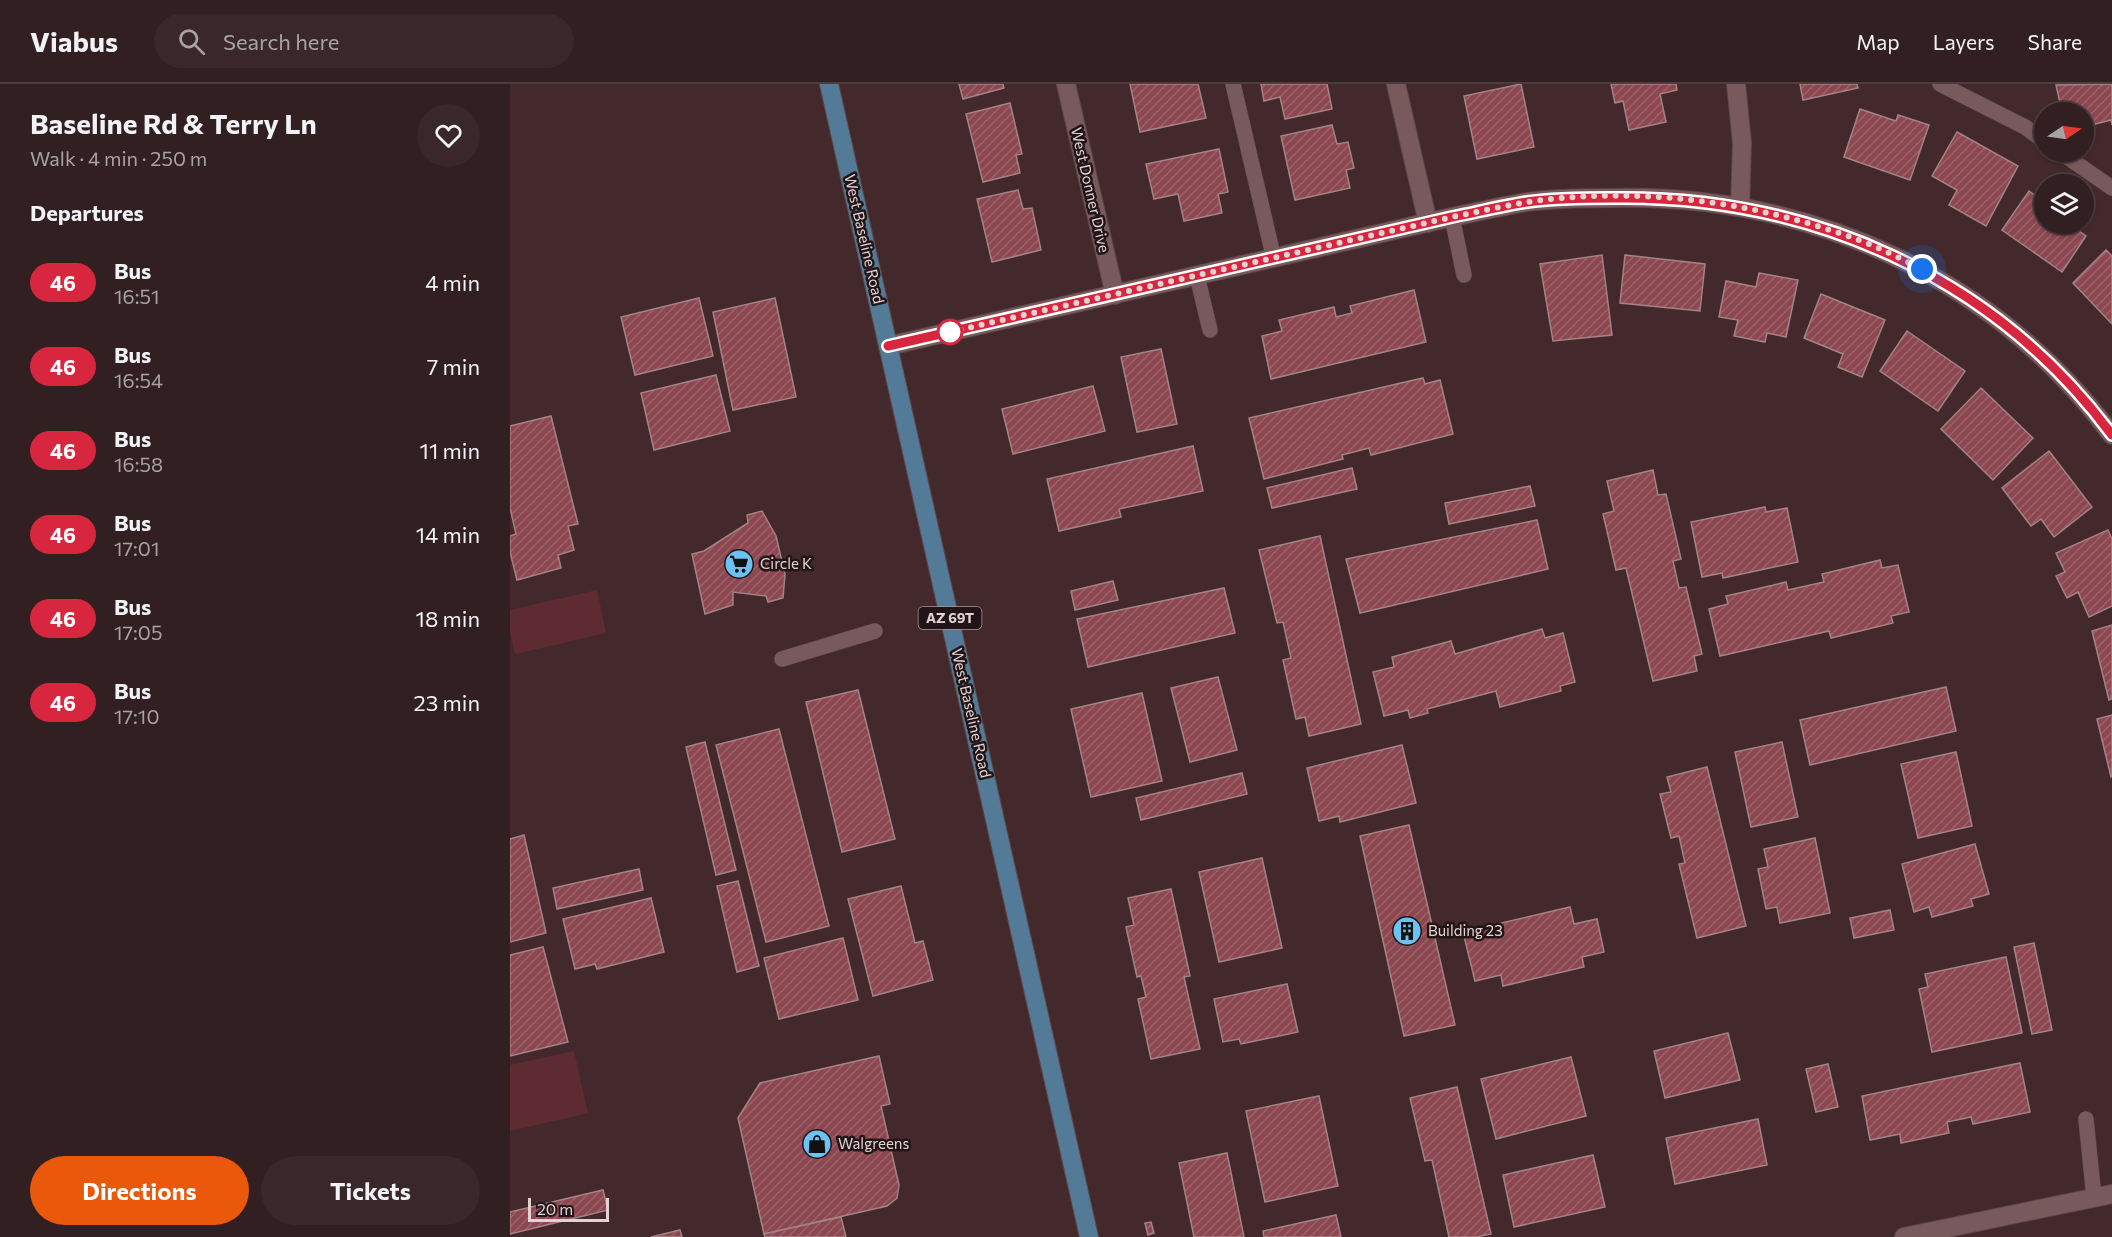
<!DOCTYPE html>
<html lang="en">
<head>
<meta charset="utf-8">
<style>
  body { margin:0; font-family:Commissioner,sans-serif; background:#3a272a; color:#f1f3f6; height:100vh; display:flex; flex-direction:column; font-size:22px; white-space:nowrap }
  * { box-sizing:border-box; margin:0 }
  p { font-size:20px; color:#a8a2a5 }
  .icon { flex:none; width:33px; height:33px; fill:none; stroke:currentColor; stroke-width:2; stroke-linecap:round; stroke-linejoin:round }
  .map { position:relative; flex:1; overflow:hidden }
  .details { display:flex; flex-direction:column; background:#321f21; width:510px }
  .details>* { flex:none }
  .badge { padding:0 12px; border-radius:20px; font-size:21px; line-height:39px }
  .needle { width:39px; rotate:77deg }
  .buttons { position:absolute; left:1524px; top:18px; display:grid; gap:12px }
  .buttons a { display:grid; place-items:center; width:60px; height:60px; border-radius:50%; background:#321f21; box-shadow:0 2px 4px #0004,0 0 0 2px #4d3d3f; font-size:30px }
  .scale { position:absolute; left:18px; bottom:15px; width:81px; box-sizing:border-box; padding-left:6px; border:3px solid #e4d2d3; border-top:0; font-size:16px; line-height:21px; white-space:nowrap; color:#e4d2d3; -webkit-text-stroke:4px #211517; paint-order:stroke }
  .you { position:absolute; width:30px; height:30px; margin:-15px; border:4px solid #fff; border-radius:50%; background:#1a73e8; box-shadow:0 0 0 9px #1a73e833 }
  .map>.badge { position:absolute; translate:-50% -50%; box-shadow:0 0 0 3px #fff }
  h2 { padding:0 30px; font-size:22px; line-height:54px }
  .round { display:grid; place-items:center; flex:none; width:63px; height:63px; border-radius:32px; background:#3a272a }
  .headline { display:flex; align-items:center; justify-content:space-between; height:102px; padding:0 30px }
  h1 { font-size:28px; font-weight:700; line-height:45px }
  .action { display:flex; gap:12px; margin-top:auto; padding:12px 30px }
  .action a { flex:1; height:69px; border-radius:36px; background:#ea580c; color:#fff; font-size:24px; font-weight:700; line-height:69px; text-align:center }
  .action a+a { background:#3a272a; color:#f1f3f6 }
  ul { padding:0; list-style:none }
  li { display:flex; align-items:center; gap:18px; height:84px; padding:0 30px }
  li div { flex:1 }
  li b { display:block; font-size:22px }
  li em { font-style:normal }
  li .badge { min-width:66px; font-weight:700; text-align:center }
  header { display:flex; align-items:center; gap:36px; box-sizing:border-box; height:84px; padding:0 30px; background:#321f21; border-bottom:2px solid #4d3d3f }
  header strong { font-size:28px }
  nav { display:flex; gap:33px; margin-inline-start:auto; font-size:21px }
  .search { width:420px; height:54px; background:#3a272a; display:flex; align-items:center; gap:15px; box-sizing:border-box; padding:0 21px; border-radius:33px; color:#a8a2a5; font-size:22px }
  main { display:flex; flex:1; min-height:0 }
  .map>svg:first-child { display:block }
  .grass { fill:#5f2b33 }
  .building { fill:url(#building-hatch); stroke:#a38385; stroke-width:1.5 }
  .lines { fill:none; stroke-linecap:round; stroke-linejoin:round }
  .service-casing { stroke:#5d4749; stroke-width:16 }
  .minor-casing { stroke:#5d4749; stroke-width:20 }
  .tertiary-casing { stroke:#5d4749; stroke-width:20 }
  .primary-casing { stroke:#5d4749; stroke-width:20 }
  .service { stroke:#785a5c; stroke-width:15 }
  .minor { stroke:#785a5c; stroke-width:18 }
  .tertiary { stroke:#785a5c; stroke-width:18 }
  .primary { stroke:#537a96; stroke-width:18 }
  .line-casing { stroke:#fff; stroke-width:14 }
  .line { stroke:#d7263d; stroke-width:9 }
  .walk { stroke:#e4d2d3; stroke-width:6; stroke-dasharray:0 10.8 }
  .stop-dot { fill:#fff; stroke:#d7263d; stroke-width:3 }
  .labels { text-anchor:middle; stroke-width:5; stroke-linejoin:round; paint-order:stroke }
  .shield { fill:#211517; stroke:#aa999b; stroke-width:1.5 }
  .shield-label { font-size:14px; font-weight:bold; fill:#e4d2d3 }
  .street-label { font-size:15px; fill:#e4d2d3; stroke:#211517 }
  .poi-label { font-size:15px; fill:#e4d2d3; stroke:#211517; text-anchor:start }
</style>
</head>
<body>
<header>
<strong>Viabus</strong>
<div class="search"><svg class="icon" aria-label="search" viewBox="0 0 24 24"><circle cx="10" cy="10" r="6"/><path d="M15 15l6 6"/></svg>Search here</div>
<nav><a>Map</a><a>Layers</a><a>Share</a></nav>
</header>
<main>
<section class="details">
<div class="headline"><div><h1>Baseline Rd &amp; Terry Ln</h1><p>Walk · 4 min · 250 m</p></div><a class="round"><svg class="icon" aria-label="heart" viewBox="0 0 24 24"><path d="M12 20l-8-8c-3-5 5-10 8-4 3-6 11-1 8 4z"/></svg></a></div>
<h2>Departures</h2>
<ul>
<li><span class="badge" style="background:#d7263d;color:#fff">46</span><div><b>Bus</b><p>16:51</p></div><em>4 min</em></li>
<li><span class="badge" style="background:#d7263d;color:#fff">46</span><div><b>Bus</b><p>16:54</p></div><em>7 min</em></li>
<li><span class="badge" style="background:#d7263d;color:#fff">46</span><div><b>Bus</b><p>16:58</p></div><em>11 min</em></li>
<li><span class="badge" style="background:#d7263d;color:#fff">46</span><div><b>Bus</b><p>17:01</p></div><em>14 min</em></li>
<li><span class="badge" style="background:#d7263d;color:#fff">46</span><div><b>Bus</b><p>17:05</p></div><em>18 min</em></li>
<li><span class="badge" style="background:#d7263d;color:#fff">46</span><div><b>Bus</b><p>17:10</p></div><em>23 min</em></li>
</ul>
<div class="action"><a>Directions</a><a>Tickets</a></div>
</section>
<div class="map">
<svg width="1602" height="1153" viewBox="0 0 1602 1153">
  <defs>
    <pattern id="building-hatch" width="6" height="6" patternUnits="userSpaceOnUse" patternTransform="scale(1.5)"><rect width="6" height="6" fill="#8c4751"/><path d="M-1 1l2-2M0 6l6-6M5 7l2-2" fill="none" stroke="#9c6169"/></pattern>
  </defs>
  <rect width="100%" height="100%" fill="#43292c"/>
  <g class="grass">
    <polygon points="87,506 96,549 5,570 0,548 0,526"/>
    <polygon points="64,967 78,1029 0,1047 0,981"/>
  </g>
  <g class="building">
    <polygon points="449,0 493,0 494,4 453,15"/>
    <polygon points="620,0 688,0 696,34 630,48"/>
    <polygon points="751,0 817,0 822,25 775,35 770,13 754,17"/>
    <polygon points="1011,0 1024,63 967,75 954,12"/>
    <polygon points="1101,0 1166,0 1167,6 1150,10 1156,38 1119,46 1113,17 1105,19"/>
    <polygon points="1290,0 1347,0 1348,4 1293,16"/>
    <polygon points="1602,0 1602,41 1601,36 1574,43 1574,28 1552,28 1546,1"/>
    <polygon points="500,19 512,70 506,71 510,89 473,98 456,30"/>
    <polygon points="1350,25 1386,37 1388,31 1419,41 1400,96 1334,73"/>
    <polygon points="822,41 827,60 838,58 844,84 836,86 840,104 785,116 771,52"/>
    <polygon points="1447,48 1508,82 1476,142 1439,121 1447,106 1422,92"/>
    <polygon points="709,65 718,108 708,110 712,129 674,137 668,110 644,115 636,80"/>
    <polygon points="508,106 513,125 522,124 531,166 482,178 467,115"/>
    <polygon points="1519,107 1534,118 1534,140 1563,140 1562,142 1576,152 1552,188 1492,146"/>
    <polygon points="1596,166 1602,172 1602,240 1563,199"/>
    <polygon points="1092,171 1102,251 1043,257 1030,180"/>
    <polygon points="1115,171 1195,180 1190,227 1110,219"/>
    <polygon points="1249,189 1288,196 1276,253 1257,249 1255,258 1224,252 1228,236 1209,233 1216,197 1246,203"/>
    <polygon points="904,206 916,258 761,295 752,252 772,247 769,236 824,223 826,233 842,229 840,222"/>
    <polygon points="1311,210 1375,236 1352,293 1328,283 1333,270 1294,254"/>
    <polygon points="189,214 203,272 125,291 111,233"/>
    <polygon points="265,214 286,313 223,326 203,228"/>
    <polygon points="1397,247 1455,287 1428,327 1370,287"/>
    <polygon points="651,265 667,340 627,348 611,273"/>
    <polygon points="206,291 220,347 144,366 131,309"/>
    <polygon points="913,294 915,300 930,296 943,350 861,371 859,364 832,371 833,375 754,395 739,334"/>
    <polygon points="583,302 595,347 503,370 492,325"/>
    <polygon points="1471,304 1523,354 1483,396 1431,345"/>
    <polygon points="41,332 68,440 58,442 64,466 48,471 51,484 7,496 0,468 0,452 6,450 0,424 0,342"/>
    <polygon points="683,362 693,407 609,425 611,433 549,447 537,395"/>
    <polygon points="1539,367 1582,423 1544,453 1531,435 1521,442 1492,404"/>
    <polygon points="842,384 847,405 762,424 757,404"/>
    <polygon points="1143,386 1148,411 1156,410 1171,475 1163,477 1169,504 1176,503 1192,570 1184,572 1187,587 1143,597 1116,484 1106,486 1093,430 1104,427 1097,397"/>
    <polygon points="1020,402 1025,422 939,440 935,419"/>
    <polygon points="1255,423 1256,428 1277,424 1288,478 1213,494 1212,489 1192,493 1181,438"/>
    <polygon points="252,427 266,452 275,490 273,514 258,518 256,512 223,508 223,521 195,530 182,470 194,467 238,439 237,431"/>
    <polygon points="1027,436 1038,485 850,529 836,475"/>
    <polygon points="1598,446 1602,455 1602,522 1579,533 1568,508 1557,514 1546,492 1555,488 1546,469"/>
    <polygon points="810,452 851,640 799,652 795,633 786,635 773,576 781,574 773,538 767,539 749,466"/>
    <polygon points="1370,476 1372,484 1388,481 1399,528 1381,532 1383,539 1321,554 1319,547 1210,572 1199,525 1218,520 1216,512 1276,498 1278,506 1314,498 1312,490"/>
    <polygon points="603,497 608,516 565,526 561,507"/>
    <polygon points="714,504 725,549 578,583 567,535"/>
    <polygon points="1602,541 1602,615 1599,616 1582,547"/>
    <polygon points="1032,545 1035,554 1053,549 1065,598 1050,602 1051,607 990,623 986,607 917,625 918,629 900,634 898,626 874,632 863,588 884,583 882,573 941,557 945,570"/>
    <polygon points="708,593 727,666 680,678 661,604"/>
    <polygon points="1436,603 1446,647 1300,681 1290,636"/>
    <polygon points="348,606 385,755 332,768 296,618"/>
    <polygon points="632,609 652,697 581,713 561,625"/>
    <polygon points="1602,631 1602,692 1601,693 1587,635"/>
    <polygon points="269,645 319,842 256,858 206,661"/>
    <polygon points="195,658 226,786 206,791 176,663"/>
    <polygon points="1272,658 1288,733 1241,743 1225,668"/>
    <polygon points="892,661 906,719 830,738 829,732 809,737 797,684"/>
    <polygon points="1446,668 1462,742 1408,754 1391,680"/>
    <polygon points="1197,683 1236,842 1187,854 1169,780 1175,779 1169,752 1161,754 1150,710 1161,708 1157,693"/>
    <polygon points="732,689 737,710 631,736 626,714"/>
    <polygon points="899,741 945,941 894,952 850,752"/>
    <polygon points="14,751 36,849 0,858 0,755"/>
    <polygon points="1305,754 1320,829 1270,839 1267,823 1256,825 1248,785 1258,783 1254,765"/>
    <polygon points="1465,760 1479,810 1461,815 1463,822 1422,833 1419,823 1404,828 1392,780"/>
    <polygon points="752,774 772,864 709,878 689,788"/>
    <polygon points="129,785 133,806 47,825 43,804"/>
    <polygon points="228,797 249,882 227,888 207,802"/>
    <polygon points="391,802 405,859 413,857 423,896 363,912 338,815"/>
    <polygon points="661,805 680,892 674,893 690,965 641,975 628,915 636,913 631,892 627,893 616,843 624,841 618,814"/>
    <polygon points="141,814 154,868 87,885 85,880 65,885 53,835"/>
    <polygon points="1060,823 1064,840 1087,835 1094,868 1072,873 1074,883 993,902 991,891 965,897 953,848"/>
    <polygon points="1380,826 1384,846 1344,854 1340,834"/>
    <polygon points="333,854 348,916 269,935 254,874"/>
    <polygon points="1524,859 1542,946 1522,950 1504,863"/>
    <polygon points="33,863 58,958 0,972 0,871"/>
    <polygon points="1496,873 1512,949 1422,968 1409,905 1418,903 1415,890"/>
    <polygon points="777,900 788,948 731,960 729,955 713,958 704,915"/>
    <polygon points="1218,949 1230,996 1155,1014 1144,967"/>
    <polygon points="369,972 380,1020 371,1022 389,1101 387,1114 377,1122 254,1150 228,1034 250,999"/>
    <polygon points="1061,973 1076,1032 986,1055 971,995"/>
    <polygon points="1510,979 1520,1028 1463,1040 1461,1033 1437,1038 1439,1049 1391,1059 1390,1050 1360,1056 1352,1012"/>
    <polygon points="1318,980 1328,1023 1306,1028 1296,985"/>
    <polygon points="947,1003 981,1150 966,1153 939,1153 922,1076 915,1077 900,1014"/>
    <polygon points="809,1012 828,1102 755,1118 736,1027"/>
    <polygon points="1248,1035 1257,1081 1165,1100 1156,1054"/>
    <polygon points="717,1069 734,1153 684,1153 669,1079"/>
    <polygon points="1083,1071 1095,1123 1004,1143 993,1091"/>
    <polygon points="93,1106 98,1126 0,1150 0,1128"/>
    <polygon points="826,1131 831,1153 754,1153 753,1147"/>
    <polygon points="331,1133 336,1153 255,1153 254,1150"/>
    <polygon points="641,1138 644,1149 638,1151 635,1139"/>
    <polygon points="170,1146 172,1153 141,1153"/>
  </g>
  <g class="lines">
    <g class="service-casing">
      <g id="service">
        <polyline points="723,0 764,175"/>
        <polyline points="1430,0 1515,43 1534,57"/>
        <polyline points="1550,68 1602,104"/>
        <polyline points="942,133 954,191"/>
        <polyline points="687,192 700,246"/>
        <polyline points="272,575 365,547"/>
        <polyline points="1576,1035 1584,1114"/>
      </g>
    </g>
    <g class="minor-casing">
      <g id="minor">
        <polyline points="556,0 605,211"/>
        <polyline points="886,0 918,139"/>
        <polyline points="1226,0 1232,59 1230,123"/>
        <path d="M378,262L942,133C967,128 992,122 1017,118C1046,114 1075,114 1103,114C1301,110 1483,192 1602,351"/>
      </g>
    </g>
    <g class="tertiary-casing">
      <polyline id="tertiary" points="1394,1153 1602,1110"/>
    </g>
    <g class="primary-casing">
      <polyline id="primary" points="319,0 579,1153"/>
    </g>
    <use href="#service" class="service"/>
    <use href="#minor" class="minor"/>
    <use href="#tertiary" class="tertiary"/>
    <use href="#primary" class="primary"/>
  </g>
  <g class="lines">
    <g class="line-casing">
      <path id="line" d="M378,262L942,133C967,128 992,122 1017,118C1046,114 1075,114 1103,114C1300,111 1484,192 1602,351"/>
    </g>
    <use href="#line" class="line"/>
    <path class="walk" d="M440,248L942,133C967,128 993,122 1018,118C1127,102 1243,117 1346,155C1369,163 1391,175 1412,185"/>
  </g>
  <defs>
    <g id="supermarket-disc" transform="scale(1.5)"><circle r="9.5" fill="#6ec2f3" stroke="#211517"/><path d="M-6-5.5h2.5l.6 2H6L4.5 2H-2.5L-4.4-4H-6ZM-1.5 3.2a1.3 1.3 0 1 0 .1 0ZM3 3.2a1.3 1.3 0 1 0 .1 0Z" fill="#111"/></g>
    <g id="building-disc" transform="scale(1.5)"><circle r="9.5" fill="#6ec2f3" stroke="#211517"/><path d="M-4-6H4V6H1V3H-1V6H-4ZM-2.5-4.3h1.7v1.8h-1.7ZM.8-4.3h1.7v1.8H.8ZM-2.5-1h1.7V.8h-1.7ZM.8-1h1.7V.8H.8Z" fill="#111"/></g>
    <g id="shop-disc" transform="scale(1.5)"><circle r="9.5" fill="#6ec2f3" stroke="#211517"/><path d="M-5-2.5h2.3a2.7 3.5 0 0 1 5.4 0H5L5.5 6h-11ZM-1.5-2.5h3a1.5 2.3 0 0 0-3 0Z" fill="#111"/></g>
  </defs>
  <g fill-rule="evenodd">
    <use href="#supermarket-disc" x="229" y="480"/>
    <use href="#building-disc" x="897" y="847"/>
    <use href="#shop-disc" x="307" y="1060"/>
  </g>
  <circle class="stop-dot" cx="440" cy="248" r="12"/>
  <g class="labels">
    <rect class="shield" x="408.5" y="523" width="63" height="22" rx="4.5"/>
    <g class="shield-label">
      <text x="440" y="539">AZ 69T</text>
    </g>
    <g class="street-label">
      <text transform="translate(580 106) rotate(77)" y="5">West Donner Drive</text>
      <text transform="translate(354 155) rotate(77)" y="5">West Baseline Road</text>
      <text transform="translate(461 629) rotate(77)" y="5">West Baseline Road</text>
    </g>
    <g class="poi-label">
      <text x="250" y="485">Circle K</text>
      <text x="918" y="852">Building 23</text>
      <text x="328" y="1065">Walgreens</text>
    </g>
  </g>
</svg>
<div class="buttons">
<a><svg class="needle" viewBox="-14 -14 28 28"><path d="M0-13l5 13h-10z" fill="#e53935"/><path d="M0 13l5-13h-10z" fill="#a8a2a5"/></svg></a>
<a><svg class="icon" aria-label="layers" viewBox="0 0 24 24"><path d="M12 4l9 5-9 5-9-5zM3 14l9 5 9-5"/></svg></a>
</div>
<div class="scale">20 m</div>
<div class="you" style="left:1412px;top:185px"></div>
</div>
</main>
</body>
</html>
